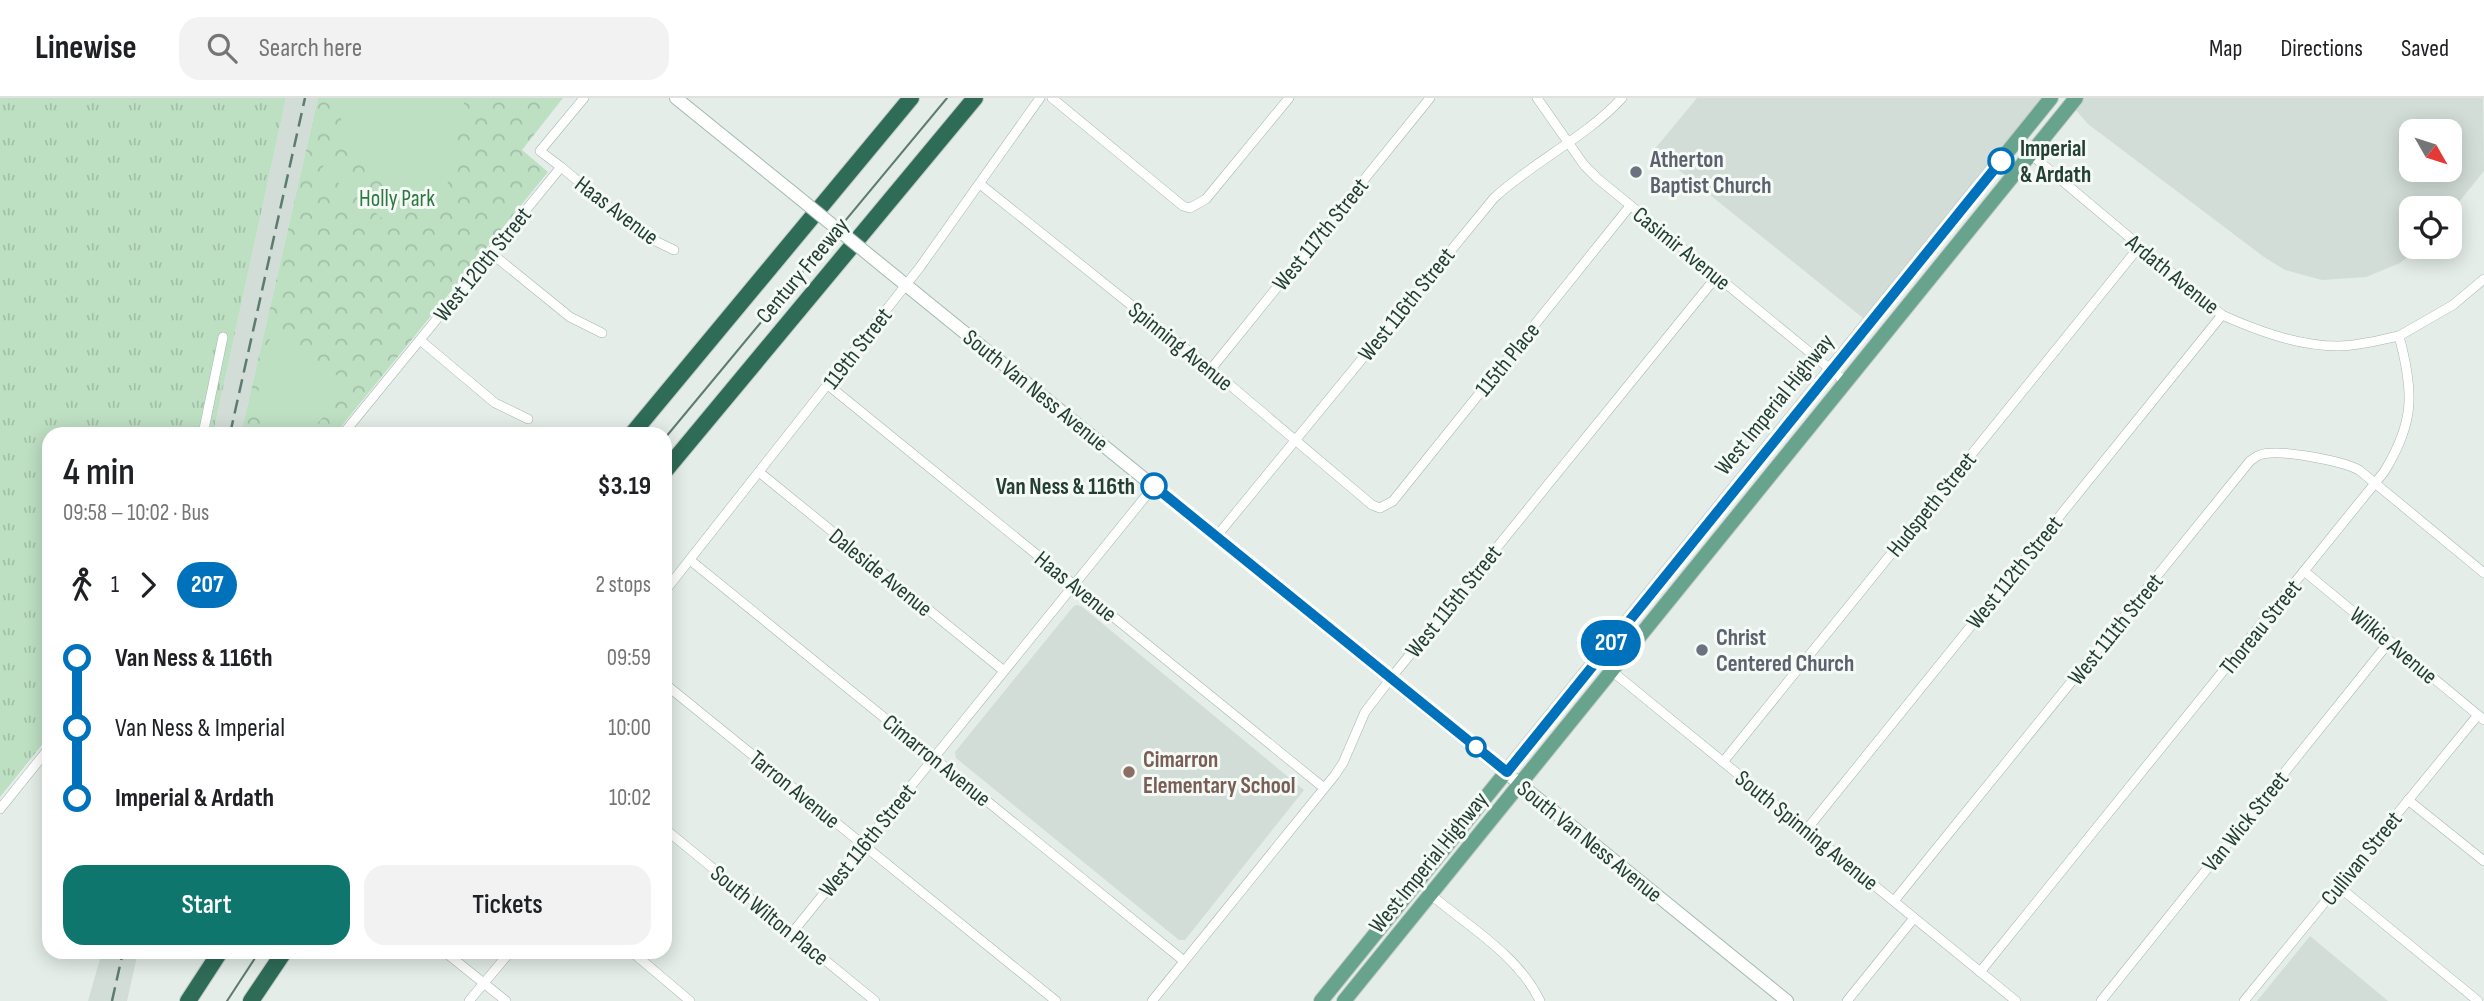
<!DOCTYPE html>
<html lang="en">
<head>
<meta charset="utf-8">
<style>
  body { margin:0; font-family:"Sofia Sans Condensed",sans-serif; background:#f2f2f2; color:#202124; height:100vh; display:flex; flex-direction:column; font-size:26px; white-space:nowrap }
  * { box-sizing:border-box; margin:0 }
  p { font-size:23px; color:#757577 }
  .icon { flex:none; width:38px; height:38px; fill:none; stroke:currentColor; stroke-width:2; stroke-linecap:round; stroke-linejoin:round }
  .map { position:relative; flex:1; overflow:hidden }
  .details { position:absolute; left:42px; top:329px; width:630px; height:532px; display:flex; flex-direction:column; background:#fff; border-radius:21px; box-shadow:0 4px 18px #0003 }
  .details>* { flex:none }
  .badge { padding:0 14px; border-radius:23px; font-size:24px; line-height:46px }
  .needle { width:46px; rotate:129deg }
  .controls { position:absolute; left:2399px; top:21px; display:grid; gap:14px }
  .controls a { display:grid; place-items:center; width:63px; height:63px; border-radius:14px; background:#fff; box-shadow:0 4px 18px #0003; font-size:35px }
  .map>.badge { position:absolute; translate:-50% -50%; box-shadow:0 0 0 4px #fff }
  .legs { display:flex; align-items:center; gap:10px; height:77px; padding:0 21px; font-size:23px }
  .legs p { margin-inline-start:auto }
  .overview { display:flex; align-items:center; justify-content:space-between; height:119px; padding:0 21px }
  h1 { font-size:38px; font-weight:600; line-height:52px }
  .cta { display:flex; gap:14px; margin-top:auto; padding:14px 21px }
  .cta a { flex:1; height:80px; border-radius:21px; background:#0f766e; color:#fff; font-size:28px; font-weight:600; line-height:80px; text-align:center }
  .cta a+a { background:#f2f2f2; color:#202124 }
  ul { padding:0 21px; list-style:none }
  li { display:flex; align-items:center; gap:24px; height:70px; font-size:26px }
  li i { display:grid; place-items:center; width:10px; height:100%; margin:0 9px; background:currentColor }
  li i::after { content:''; width:18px; height:18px; margin:-9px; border:5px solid; border-radius:50%; background:#fff }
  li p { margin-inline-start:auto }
  li:first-child i { background:linear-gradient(#0000 50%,currentColor 0) }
  li:last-child i { background:linear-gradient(currentColor 50%,#0000 0) }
  header { display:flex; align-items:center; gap:42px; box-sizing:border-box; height:98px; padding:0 35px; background:#fff; border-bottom:2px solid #e0e0e0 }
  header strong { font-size:33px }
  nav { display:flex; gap:38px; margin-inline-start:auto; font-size:24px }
  .search { width:490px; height:63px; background:#f2f2f2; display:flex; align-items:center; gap:18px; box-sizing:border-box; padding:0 24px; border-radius:21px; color:#757577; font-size:26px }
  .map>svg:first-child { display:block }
  .built { fill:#d2ddd7; fill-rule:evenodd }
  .grass { fill:url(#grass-tufts) }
  .park { fill:url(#park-crowns) }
  .garden { fill:#bddfc2 }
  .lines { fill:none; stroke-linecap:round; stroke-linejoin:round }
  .minor-casing { stroke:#a6b5ae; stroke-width:10 }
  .secondary-casing { stroke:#a2b9af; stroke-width:14 }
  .primary-casing { stroke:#c1c9c6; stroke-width:16 }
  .motorway-casing { stroke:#c1c9c6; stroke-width:18 }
  .minor { stroke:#fff; stroke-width:9 }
  .secondary { stroke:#fff; stroke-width:12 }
  .primary { stroke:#68a38d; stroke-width:14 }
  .motorway { stroke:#2e6c58; stroke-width:16 }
  .tram { stroke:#5e7b70; stroke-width:2 }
  .rail { stroke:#5e7b70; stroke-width:2.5; stroke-dasharray:14 7; stroke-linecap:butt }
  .secondary-bridge-casing { stroke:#a2b9af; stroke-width:14; stroke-linecap:butt }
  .secondary-bridge { stroke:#fff; stroke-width:12 }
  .line-1-casing { stroke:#fff; stroke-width:16 }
  .line-1 { stroke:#0072bc; stroke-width:10 }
  .stop-1-dot { fill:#fff; stroke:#0072bc; stroke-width:3.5 }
  .worship-dot { fill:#6b7280; stroke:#f5faf7; stroke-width:2.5 }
  .education-dot { fill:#8d6e63; stroke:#f5faf7; stroke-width:2.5 }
  .labels { text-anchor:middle; stroke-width:6; stroke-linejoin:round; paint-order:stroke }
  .stop-label { font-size:23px; font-weight:bold; fill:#233f34; stroke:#f5faf7; text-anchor:start }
  .worship-label { font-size:23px; font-weight:bold; fill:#5b616d; stroke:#f5faf7; text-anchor:start }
  .park-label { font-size:23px; fill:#2d7741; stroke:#f5faf7 }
  .street-label { font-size:23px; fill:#233f34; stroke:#f5faf7 }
  .education-label { font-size:23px; font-weight:bold; fill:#785e54; stroke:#f5faf7; text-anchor:start }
</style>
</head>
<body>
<header>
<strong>Linewise</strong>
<div class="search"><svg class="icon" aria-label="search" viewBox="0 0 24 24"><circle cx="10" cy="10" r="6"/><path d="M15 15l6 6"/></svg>Search here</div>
<nav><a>Map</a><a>Directions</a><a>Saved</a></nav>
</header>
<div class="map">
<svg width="2484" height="903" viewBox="0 0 2484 903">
  <defs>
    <pattern id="grass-tufts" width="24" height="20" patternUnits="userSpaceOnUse" patternTransform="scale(1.75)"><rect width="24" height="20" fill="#bddfc2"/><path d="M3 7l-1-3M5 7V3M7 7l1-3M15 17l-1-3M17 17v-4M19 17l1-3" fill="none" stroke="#a2c0a7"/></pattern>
    <pattern id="park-crowns" width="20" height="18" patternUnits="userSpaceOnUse" patternTransform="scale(1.75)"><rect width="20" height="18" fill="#bddfc2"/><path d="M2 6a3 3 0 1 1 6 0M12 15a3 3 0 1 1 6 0" fill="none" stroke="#a2c0a7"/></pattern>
  </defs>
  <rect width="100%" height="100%" fill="#e4ede8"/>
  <g class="built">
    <polygon points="286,0 318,0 241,336 213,336"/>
    <polygon points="1697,0 2048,0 1868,224 1654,52"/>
    <path d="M2082,0H2483L2484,73L2450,115V110H2412V149H2421L2400,165L2366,179L2322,182L2285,172L2264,159L2088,26L2074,10ZM2412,33H2450V72H2412Z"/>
    <polygon points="1076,507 1081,508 1304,692 1185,842 1179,842 956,660 955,654 1073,509"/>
    <polygon points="2310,838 2388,903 2257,903"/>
    <polygon points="102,854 138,854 127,903 88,903"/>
  </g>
  <polygon class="grass" points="0,0 286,0 213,336 49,336 49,638 0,699"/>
  <polygon class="park" points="318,0 563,0 522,52 548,74 335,336 241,336"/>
  <g class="garden">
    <path d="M338,0H465L443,108C389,89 342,63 338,0Z"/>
    <polygon points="331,58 357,80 347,92 321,71"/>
    <polygon points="372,91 398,113 388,125 362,104"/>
    <path d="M271,235L341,280C346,287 346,291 343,299L307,336H273L255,308Z"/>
  </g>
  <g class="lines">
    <g class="minor-casing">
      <g id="minor">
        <polyline points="1052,0 1183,108 1190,110 1206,101 1289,0"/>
        <polyline points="1537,0 1584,67 1597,80 1846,284"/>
        <path d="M2016,44L2222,217C2258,233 2298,248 2339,248C2359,248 2380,242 2399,238"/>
        <polyline points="561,69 643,137 674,152"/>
        <polyline points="980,86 1211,271 1365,401 1372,407 1380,410 1393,403 1630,108"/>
        <polyline points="491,155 570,219 602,235"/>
        <polyline points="420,242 495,305 528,321"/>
        <polyline points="1211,271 1430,0"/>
        <polyline points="828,287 1324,690"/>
        <polyline points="203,336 223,239"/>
        <polyline points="343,336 561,69 540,53 584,0"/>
        <polyline points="759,374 1004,573"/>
        <path d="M1216,439L1494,100C1534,63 1585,40 1622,0"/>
        <polyline points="690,462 1184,863"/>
        <polyline points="2304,473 2484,622"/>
        <polyline points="665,493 920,169 1040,0"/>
        <polyline points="1597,561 2016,903"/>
        <polyline points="665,586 1056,903"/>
        <polyline points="1723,664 2139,149"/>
        <polyline points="2408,702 2484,763"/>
        <polyline points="0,711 49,650"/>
        <polyline points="665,731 875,903"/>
        <polyline points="1807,731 2222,217"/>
        <polyline points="2338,788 2478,903"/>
        <path d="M1430,796C1469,829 1518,857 1540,903"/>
        <path d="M1894,803L2250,363C2253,361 2256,358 2260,357C2277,350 2342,363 2359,372L2484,475"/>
        <polyline points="792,835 1154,388"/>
        <polyline points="445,854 506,903"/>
        <polyline points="632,854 690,903"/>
        <path d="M1980,874L2384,374C2415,324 2414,294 2399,238L2453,207L2484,181"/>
        <polyline points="469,903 510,854"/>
        <polyline points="1152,903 1335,677 1343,665 1365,614 1391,580 1717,178"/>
        <polyline points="1847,903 1914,820"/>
        <polyline points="2101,903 2390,543"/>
        <polyline points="2244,903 2478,617"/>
      </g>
    </g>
    <g class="secondary-casing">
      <g id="secondary">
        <polyline points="676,0 792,94"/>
        <polyline points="885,170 1787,903"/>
      </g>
    </g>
    <g class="primary-casing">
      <g id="primary">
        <polyline points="1321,903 2051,0"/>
        <polyline points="1344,903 2076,0"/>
      </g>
    </g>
    <g class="motorway-casing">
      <g id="motorway">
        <polyline points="632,336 911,0"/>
        <polyline points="665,373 975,0"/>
        <polyline points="188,903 220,854"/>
        <polyline points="251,903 284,854"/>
      </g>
    </g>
    <use href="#minor" class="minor"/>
    <use href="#secondary" class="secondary"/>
    <use href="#primary" class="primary"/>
    <use href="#motorway" class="motorway"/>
    <g class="tram">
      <polyline points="665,340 947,0"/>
      <polyline points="227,903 259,854"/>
    </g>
    <g class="rail">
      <polyline points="230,336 305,0"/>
      <polyline points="112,903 123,854"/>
    </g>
    <g class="secondary-bridge-casing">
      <polyline id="secondary-bridge" points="792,94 885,170"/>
    </g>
    <use href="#secondary-bridge" class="secondary-bridge"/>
  </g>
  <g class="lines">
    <g class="line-1-casing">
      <polyline id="line-1" points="1154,388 1507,674 2001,63"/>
    </g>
    <use href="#line-1" class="line-1"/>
  </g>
  <g class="stop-1-dot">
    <circle cx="2001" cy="63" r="12"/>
    <circle cx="1154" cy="388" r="12"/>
    <circle cx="1476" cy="649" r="9"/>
  </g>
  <g class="worship-dot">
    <circle cx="1636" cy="74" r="7"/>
    <circle cx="1702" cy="552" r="7"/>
  </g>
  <circle class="education-dot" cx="1129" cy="674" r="7"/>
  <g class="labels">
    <g class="stop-label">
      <text x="2020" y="58">Imperial<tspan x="2020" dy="26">&amp; Ardath</tspan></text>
      <text x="1135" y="396" text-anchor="end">Van Ness &amp; 116th</text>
    </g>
    <g class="worship-label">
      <text x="1650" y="69">Atherton<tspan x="1650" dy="26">Baptist Church</tspan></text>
      <text x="1716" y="547">Christ<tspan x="1716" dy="26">Centered Church</tspan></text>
    </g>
    <g class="park-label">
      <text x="397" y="108">Holly Park</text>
    </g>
    <g class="street-label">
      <text transform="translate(617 112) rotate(37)" y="8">Haas Avenue</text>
      <text transform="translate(1320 136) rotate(-51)" y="8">West 117th Street</text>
      <text transform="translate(1682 150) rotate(39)" y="8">Casimir Avenue</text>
      <text transform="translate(482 166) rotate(-51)" y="8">West 120th Street</text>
      <text transform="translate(802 172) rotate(-50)" y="8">Century Freeway</text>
      <text transform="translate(2173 176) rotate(39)" y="8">Ardath Avenue</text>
      <text transform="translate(1406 206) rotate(-51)" y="8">West 116th Street</text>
      <text transform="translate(1181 248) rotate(39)" y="8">Spinning Avenue</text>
      <text transform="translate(857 250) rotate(-52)" y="8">119th Street</text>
      <text transform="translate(1507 261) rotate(-51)" y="8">115th Place</text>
      <text transform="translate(1036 292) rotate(39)" y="8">South Van Ness Avenue</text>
      <text transform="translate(1774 306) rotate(-51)" y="8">West Imperial Highway</text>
      <text transform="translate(1931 406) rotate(-51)" y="8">Hudspeth Street</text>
      <text transform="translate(881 474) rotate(39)" y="8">Daleside Avenue</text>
      <text transform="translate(2014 474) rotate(-51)" y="8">West 112th Street</text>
      <text transform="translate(1076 488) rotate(39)" y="8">Haas Avenue</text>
      <text transform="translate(1453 503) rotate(-51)" y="8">West 115th Street</text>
      <text transform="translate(2260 529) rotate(-51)" y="8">Thoreau Street</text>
      <text transform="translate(2115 531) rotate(-51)" y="8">West 111th Street</text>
      <text transform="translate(2394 547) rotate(40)" y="8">Wilkie Avenue</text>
      <text transform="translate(937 662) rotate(39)" y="8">Cimarron Avenue</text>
      <text transform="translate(795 691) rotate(39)" y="8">Tarron Avenue</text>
      <text transform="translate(2245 723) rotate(-51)" y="8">Van Wick Street</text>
      <text transform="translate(1807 732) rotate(39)" y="8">South Spinning Avenue</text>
      <text transform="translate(867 742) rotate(-51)" y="8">West 116th Street</text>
      <text transform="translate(1590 743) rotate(39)" y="8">South Van Ness Avenue</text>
      <text transform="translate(2361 760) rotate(-51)" y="8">Cullivan Street</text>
      <text transform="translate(1428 764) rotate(-51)" y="8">West Imperial Highway</text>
      <text transform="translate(770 817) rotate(39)" y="8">South Wilton Place</text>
    </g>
    <g class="education-label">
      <text x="1143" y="669">Cimarron<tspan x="1143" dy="26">Elementary School</tspan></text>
    </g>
  </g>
</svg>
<div class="controls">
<a><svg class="needle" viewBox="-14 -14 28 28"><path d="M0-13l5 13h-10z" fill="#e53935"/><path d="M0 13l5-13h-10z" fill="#757577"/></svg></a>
<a><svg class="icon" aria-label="locate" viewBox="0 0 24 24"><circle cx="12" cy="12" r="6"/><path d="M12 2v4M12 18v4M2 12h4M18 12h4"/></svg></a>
</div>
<b class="badge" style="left:1611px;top:545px;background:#0072bc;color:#fff">207</b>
<section class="details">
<div class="overview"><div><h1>4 min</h1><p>09:58 – 10:02 · Bus</p></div><b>$3.19</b></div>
<div class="legs"><svg class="icon" aria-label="walk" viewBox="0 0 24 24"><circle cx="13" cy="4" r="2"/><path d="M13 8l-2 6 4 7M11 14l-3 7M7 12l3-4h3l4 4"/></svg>1<svg class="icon" aria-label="forward" viewBox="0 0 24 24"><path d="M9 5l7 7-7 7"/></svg><b class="badge" style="background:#0072bc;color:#fff">207</b><p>2 stops</p></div>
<ul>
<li><i style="color:#0072bc"></i><b>Van Ness &amp; 116th</b><p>09:59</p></li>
<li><i style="color:#0072bc"></i><span>Van Ness &amp; Imperial</span><p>10:00</p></li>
<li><i style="color:#0072bc"></i><b>Imperial &amp; Ardath</b><p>10:02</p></li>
</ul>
<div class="cta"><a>Start</a><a>Tickets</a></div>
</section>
</div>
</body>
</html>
